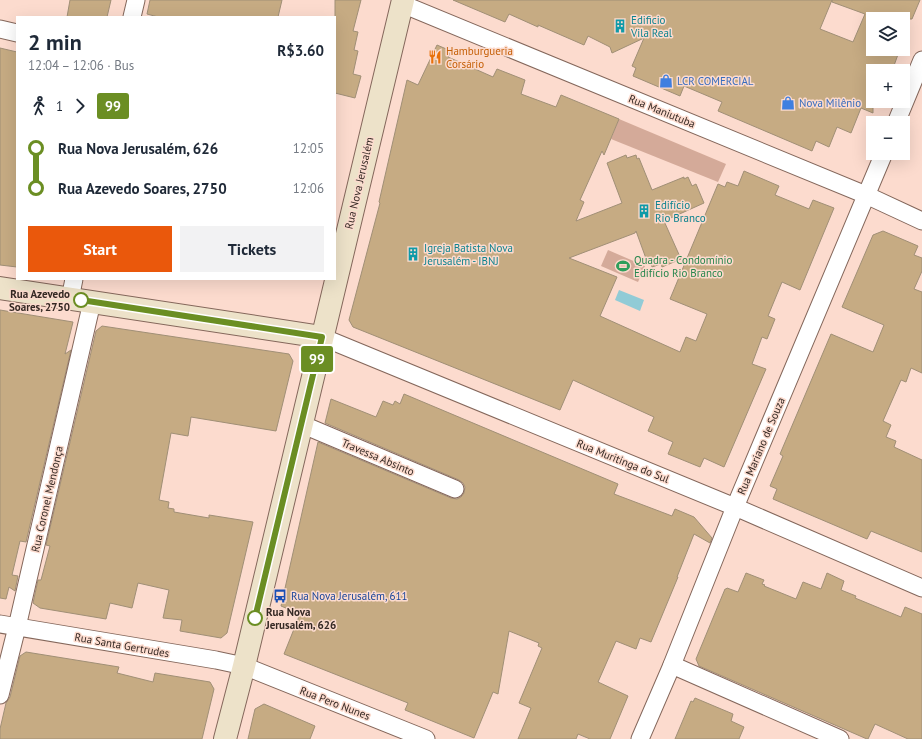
<!DOCTYPE html>
<html lang="en">
<head>
<meta charset="utf-8">
<style>
  body { margin:0; font-family:"PT Sans",sans-serif; background:#f2f2f3; color:#1f2937; height:100vh; display:flex; flex-direction:column; font-size:15px; white-space:nowrap }
  * { box-sizing:border-box; margin:0 }
  p { font-size:13px; color:#747a83 }
  .icon { flex:none; width:22px; height:22px; fill:none; stroke:currentColor; stroke-width:2; stroke-linecap:round; stroke-linejoin:round }
  .map { position:relative; flex:1; overflow:hidden }
  .drawer { position:absolute; left:16px; top:16px; width:320px; height:264px; display:flex; flex-direction:column; background:#fff; border-radius:0px; box-shadow:0 4px 16px #0002 }
  .drawer>* { flex:none }
  .badge { padding:0 8px; border-radius:3px; font-size:14px; line-height:26px }
  .tools { position:absolute; left:866px; top:12px; display:grid; gap:8px }
  .tools a { display:grid; place-items:center; width:44px; height:44px; border-radius:0px; background:#fff; box-shadow:0 4px 16px #0002; font-size:20px }
  .map>.badge { position:absolute; translate:-50% -50%; box-shadow:0 0 0 2px #fff }
  .legs { display:flex; align-items:center; gap:6px; height:44px; padding:0 12px; font-size:13px }
  .legs p { margin-inline-start:auto }
  .summary { display:flex; align-items:center; justify-content:space-between; height:68px; padding:0 12px }
  h1 { font-size:22px; font-weight:600; line-height:30px }
  .primary-button { display:flex; gap:8px; margin-top:auto; padding:8px 12px }
  .primary-button a { flex:1; height:46px; border-radius:0px; background:#ea580c; color:#fff; font-size:16px; font-weight:600; line-height:46px; text-align:center }
  .primary-button a+a { background:#f2f2f3; color:#1f2937 }
  ul { padding:0 12px; list-style:none }
  li { display:flex; align-items:center; gap:14px; height:40px; font-size:15px }
  li i { display:grid; place-items:center; width:6px; height:100%; margin:0 5px; background:currentColor }
  li i::after { content:''; width:10px; height:10px; margin:-5px; border:3px solid; border-radius:50%; background:#fff }
  li p { margin-inline-start:auto }
  li:first-child i { background:linear-gradient(#0000 50%,currentColor 0) }
  li:last-child i { background:linear-gradient(currentColor 50%,#0000 0) }
  .map>svg:first-child { display:block }
  .green { fill:#d4aa99 }
  .water { fill:#91cbd6 }
  .building { fill:#c6ab83; stroke:#a08f76; fill-rule:evenodd }
  .lines { fill:none; stroke-linecap:round; stroke-linejoin:round }
  .street-casing { stroke:#84675b; stroke-width:19 }
  .secondary-casing { stroke:#84675b; stroke-width:24 }
  .street { stroke:#fff; stroke-width:17 }
  .secondary { stroke:#ede2c9; stroke-width:22 }
  .line-1-casing { stroke:#fff; stroke-width:9 }
  .line-1 { stroke:#6b8e23; stroke-width:6 }
  .stop-1-dot { fill:#fff; stroke:#6b8e23; stroke-width:2 }
  .labels { text-anchor:middle; stroke-width:3; stroke-linejoin:round; paint-order:stroke }
  .culture-label { font-size:11px; fill:#0d838f; stroke:#fcdbce; text-anchor:start }
  .food-label { font-size:11px; fill:#c56008; stroke:#fcdbce; text-anchor:start }
  .shop-label { font-size:11px; fill:#366cbe; stroke:#fcdbce; text-anchor:start }
  .street-label { font-size:11px; fill:#352924; stroke:#fcdbce }
  .leisure-label { font-size:11px; fill:#27864d; stroke:#fcdbce; text-anchor:start }
  .stop-label { font-size:11px; font-weight:bold; fill:#352924; stroke:#fcdbce; text-anchor:end }
  .transit-label { font-size:11px; fill:#164399; stroke:#fcdbce; text-anchor:start }
</style>
</head>
<body>
<div class="map">
<svg width="922" height="739" viewBox="0 0 922 739">
  <rect width="100%" height="100%" fill="#fcdbce"/>
  <g class="green">
    <polygon points="619,119 726,164 718,182 611,139"/>
    <polygon points="608,250 645,266 638,282 601,266"/>
  </g>
  <polygon class="water" points="619,290 644,300 640,311 615,300"/>
  <g class="building">
    <polygon points="70,0 111,0 107,17 67,17"/>
    <polygon points="150,0 282,0 278,17 158,17 147,14"/>
    <polygon points="335,0 361,0 353,31 358,32 354,50 358,51 353,74 361,76 355,98 335,93"/>
    <path d="M453,0H920L912,19H873V49H900L892,71H873V113L861,108L851,133L837,127L829,147L816,141L812,151L718,111L722,102L684,86L680,96L633,76L636,68L632,66L644,38L612,53L610,47L588,36L584,45L538,25V27L509,14L505,22ZM832,0V2L865,14L853,42L820,29Z"/>
    <polygon points="437,45 451,51 448,57 493,77 497,69 525,80 521,94 556,107 561,95 619,119 604,155 602,151 580,200 584,202 576,221 622,203 607,163 626,155 627,158 636,155 637,159 639,158 652,190 684,177 684,179 688,177 692,186 696,184 704,203 664,221 681,259 662,267 661,264 652,267 651,263 648,264 636,231 635,233 569,258 617,277 600,316 680,352 686,337 696,341 707,314 670,299 718,184 725,187 727,182 738,186 744,171 779,186 775,195 809,209 813,200 834,208 800,290 782,282 768,316 775,319 767,339 762,337 752,364 766,369 724,467 704,458 700,467 668,454 673,442 648,431 654,417 573,380 560,410 353,327 349,320 380,203 379,202 407,80 418,85"/>
    <polygon points="0,48 17,52 17,267 0,265"/>
    <polygon points="883,231 918,246 914,255 922,258 922,271 914,289 922,292 922,373 911,368 906,382 901,380 883,421 891,425 886,437 896,441 894,447 922,460 922,552 871,531 867,539 773,499 777,489 770,486 783,456 780,454 831,334 873,352 884,325 842,307 873,235"/>
    <polygon points="0,310 73,322 65,354 71,350 26,542 20,541 12,575 18,576 15,591 9,587 6,599 0,598"/>
    <polygon points="102,326 289,354 293,361 276,431 191,417 188,436 171,433 159,500 169,502 168,508 174,509 174,512 209,518 209,515 253,522 227,633 221,638 180,631 182,620 163,618 169,590 138,583 132,608 110,603 106,619 40,608 33,603 38,580 41,580 50,546 46,545 96,331"/>
    <polygon points="404,394 618,484 614,494 672,516 675,509 694,517 712,538 710,543 694,534 677,577 678,577 651,642 640,638 636,649 616,641 598,682 628,696 610,739 590,739 578,734 576,739 518,739 531,708 519,703 542,648 538,646 539,643 509,631 498,694 493,692 474,738 405,710 408,703 284,654 300,614 281,606 318,442 451,498 457,499 461,497 464,493 465,487 463,483 459,480 325,423 331,399 376,417 383,401 393,405 395,401 400,404"/>
    <polygon points="746,573 764,580 762,584 765,585 764,586 796,599 803,582 821,589 827,573 844,581 841,590 856,596 855,598 901,617 905,607 922,614 922,739 908,739 875,724 868,739 867,739 699,666 696,659 725,589 726,589 727,588 738,592"/>
    <polygon points="26,652 119,667 117,673 153,682 155,673 210,682 214,689 202,739 0,739 0,729 6,703 10,697 20,656"/>
    <polygon points="695,698 733,714 731,721 744,727 739,739 675,739 691,701 693,702"/>
    <polygon points="264,704 315,726 310,739 248,739 255,709"/>
  </g>
  <g class="lines">
    <g class="street-casing">
      <g id="street">
        <polyline points="402,4 866,195 922,221"/>
        <polyline points="132,17 136,0"/>
        <polyline points="0,29 17,33"/>
        <polyline points="896,123 922,60"/>
        <polyline points="70,299 74,279"/>
        <polyline points="322,337 735,507 922,588"/>
        <polyline points="301,424 455,489"/>
        <polyline points="0,624 216,660 244,666 426,739"/>
        <polyline points="672,665 840,739"/>
        <polyline points="0,695 17,627 92,302"/>
        <polyline points="640,739 672,665 735,507 884,153"/>
      </g>
    </g>
    <g class="secondary-casing">
      <g id="secondary">
        <polyline points="0,288 322,337"/>
        <polyline points="225,739 244,666 403,0"/>
      </g>
    </g>
    <use href="#street" class="street"/>
    <use href="#secondary" class="secondary"/>
  </g>
  <g class="lines">
    <g class="line-1-casing">
      <polyline id="line-1" points="81,300 322,337 255,618"/>
    </g>
    <use href="#line-1" class="line-1"/>
  </g>
  <defs>
    <g id="building-bare" transform="scale(1.08)"><path d="M-4-6H4V6H1V3H-1V6H-4ZM-2.5-4.3h1.7v1.8h-1.7ZM.8-4.3h1.7v1.8H.8ZM-2.5-1h1.7V.8h-1.7ZM.8-1h1.7V.8H.8Z" fill="#0f9aa8" stroke="#fcdbce" stroke-width="2.5" paint-order="stroke"/></g>
    <g id="restaurant-bare" transform="scale(1.08)"><path d="M-5-6h1v4h1v-4h1v4h1v-4h1v5L-1.5 .5V6h-2V.5L-5-1ZM5-6V6H3V1.5H1.5Q1.5-4 5-6Z" fill="#e8710a" stroke="#fcdbce" stroke-width="2.5" paint-order="stroke"/></g>
    <g id="shop-bare" transform="scale(1.08)"><path d="M-5-2.5h2.3a2.7 3.5 0 0 1 5.4 0H5L5.5 6h-11ZM-1.5-2.5h3a1.5 2.3 0 0 0-3 0Z" fill="#3f7fe0" stroke="#fcdbce" stroke-width="2.5" paint-order="stroke"/></g>
    <g id="stadium-bare" transform="scale(1.08)"><path d="M0-5a6.5 5 0 1 0 0 10a6.5 5 0 1 0 0-10ZM-3.5-1.8h7v3.6h-7Z" fill="#2e9e5b" stroke="#fcdbce" stroke-width="2.5" paint-order="stroke"/></g>
    <g id="bus-bare" transform="scale(1.08)"><path d="M-5-6H5V4H4V6H2V4H-2V6H-4V4H-5ZM-3.5-4V0h7V-4ZM-3.5 1.2v1.5H-2V1.2ZM2 1.2v1.5H3.5V1.2Z" fill="#1a4fb4" stroke="#fcdbce" stroke-width="2.5" paint-order="stroke"/></g>
  </defs>
  <g fill-rule="evenodd">
    <use href="#building-bare" x="620" y="26"/>
    <use href="#restaurant-bare" x="435" y="57"/>
    <use href="#shop-bare" x="666" y="81"/>
    <use href="#shop-bare" x="788" y="103"/>
    <use href="#building-bare" x="644" y="211"/>
    <use href="#building-bare" x="413" y="254"/>
    <use href="#stadium-bare" x="623" y="266"/>
    <use href="#bus-bare" x="280" y="596"/>
  </g>
  <g class="stop-1-dot">
    <circle cx="81" cy="300" r="7"/>
    <circle cx="255" cy="618" r="7"/>
  </g>
  <g class="labels">
    <g class="culture-label">
      <text x="631" y="24">Edificio<tspan x="631" dy="13">Vila Real</tspan></text>
      <text x="655" y="209">Edifício<tspan x="655" dy="13">Rio Branco</tspan></text>
      <text x="424" y="252">Igreja Batista Nova<tspan x="424" dy="13">Jerusalém - IBNJ</tspan></text>
    </g>
    <g class="food-label">
      <text x="446" y="55">Hamburgueria<tspan x="446" dy="13">Corsário</tspan></text>
    </g>
    <g class="shop-label">
      <text x="677" y="85">LCR COMERCIAL</text>
      <text x="799" y="107">Nova Milênio</text>
    </g>
    <g class="street-label">
      <text transform="translate(662 111) rotate(22)" y="4">Rua Maniutuba</text>
      <text transform="translate(359 183) rotate(-77)" y="4">Rua Nova Jerusalém</text>
      <text transform="translate(761 446) rotate(-67)" y="4">Rua Mariano de Souza</text>
      <text transform="translate(378 457) rotate(23)" y="4">Travessa Absinto</text>
      <text transform="translate(623 461) rotate(22)" y="4">Rua Muritinga do Sul</text>
      <text transform="translate(47 499) rotate(-77)" y="4">Rua Coronel Mendonça</text>
      <text transform="translate(122 645) rotate(10)" y="4">Rua Santa Gertrudes</text>
      <text transform="translate(335 703) rotate(21)" y="4">Rua Pero Nunes</text>
    </g>
    <g class="leisure-label">
      <text x="634" y="264">Quadra - Condomínio<tspan x="634" dy="13">Edifício Rio Branco</tspan></text>
    </g>
    <g class="stop-label">
      <text x="70" y="298">Rua Azevedo<tspan x="70" dy="13">Soares, 2750</tspan></text>
      <text x="266" y="616" text-anchor="start">Rua Nova<tspan x="266" dy="13">Jerusalém, 626</tspan></text>
    </g>
    <g class="transit-label">
      <text x="291" y="600">Rua Nova Jerusalém, 611</text>
    </g>
  </g>
</svg>
<div class="tools">
<a><svg class="icon" aria-label="layers" viewBox="0 0 24 24"><path d="M12 4l9 5-9 5-9-5zM3 14l9 5 9-5"/></svg></a>
<a>+</a>
<a>−</a>
</div>
<b class="badge" style="left:317px;top:359px;background:#6b8e23;color:#fff">99</b>
<section class="drawer">
<div class="summary"><div><h1>2 min</h1><p>12:04 – 12:06 · Bus</p></div><b>R$3.60</b></div>
<div class="legs"><svg class="icon" aria-label="walk" viewBox="0 0 24 24"><circle cx="13" cy="4" r="2"/><path d="M13 8l-2 6 4 7M11 14l-3 7M7 12l3-4h3l4 4"/></svg>1<svg class="icon" aria-label="forward" viewBox="0 0 24 24"><path d="M9 5l7 7-7 7"/></svg><b class="badge" style="background:#6b8e23;color:#fff">99</b></div>
<ul>
<li><i style="color:#6b8e23"></i><b>Rua Nova Jerusalém, 626</b><p>12:05</p></li>
<li><i style="color:#6b8e23"></i><b>Rua Azevedo Soares, 2750</b><p>12:06</p></li>
</ul>
<div class="primary-button"><a>Start</a><a>Tickets</a></div>
</section>
</div>
</body>
</html>
